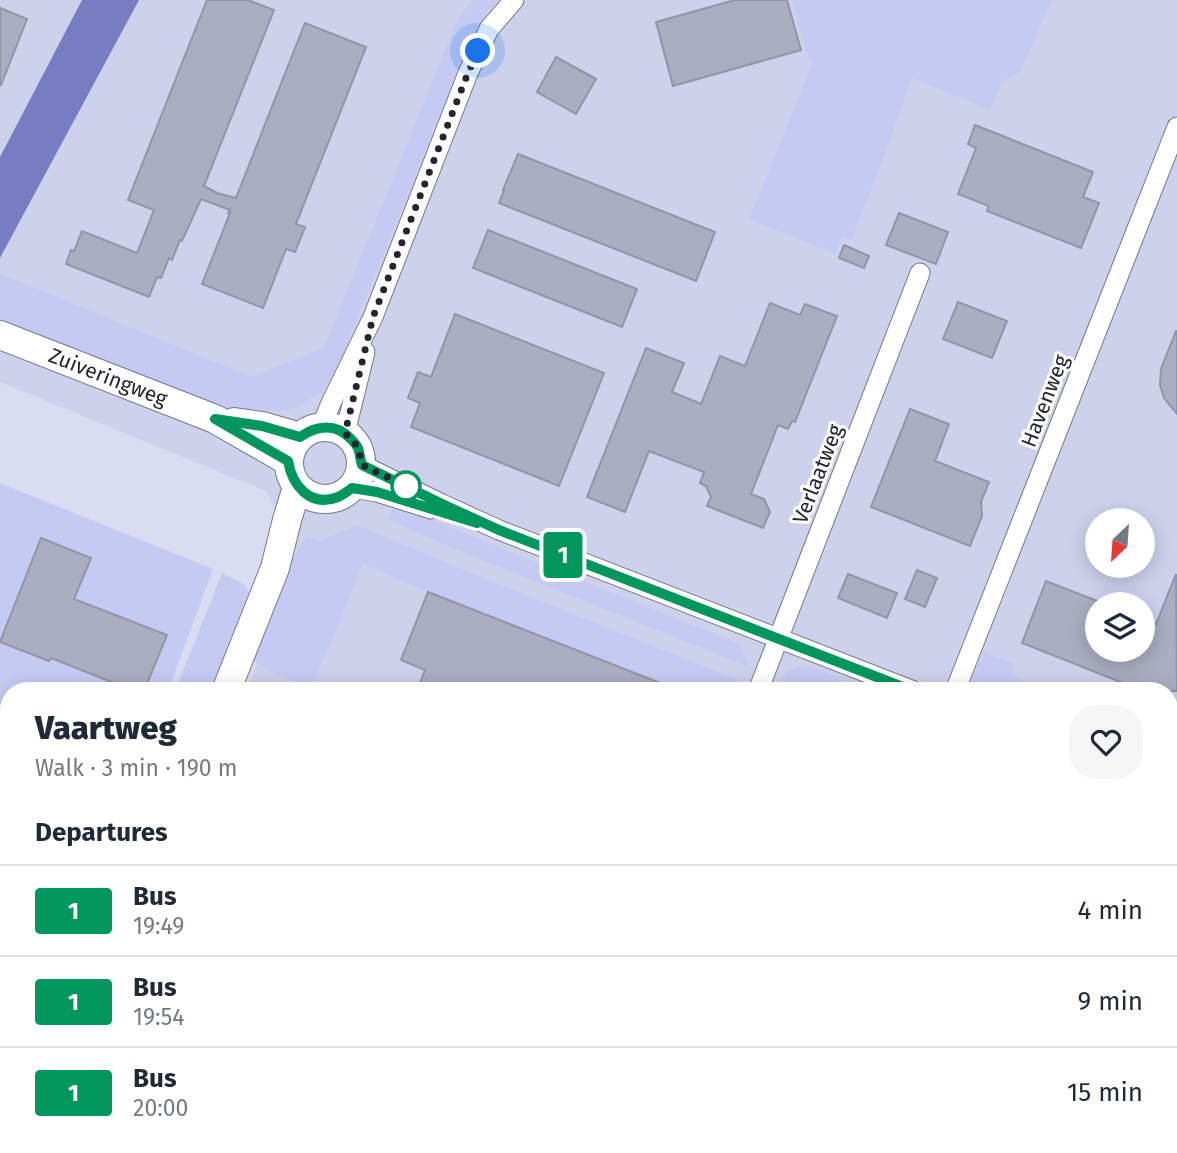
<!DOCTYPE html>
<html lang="en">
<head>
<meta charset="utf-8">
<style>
  body { margin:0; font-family:"Fira Sans",sans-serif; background:#f6f6f7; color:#1f2937; height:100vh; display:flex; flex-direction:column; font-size:26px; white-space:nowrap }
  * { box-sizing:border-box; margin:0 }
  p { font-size:23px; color:#747a83 }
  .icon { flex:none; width:38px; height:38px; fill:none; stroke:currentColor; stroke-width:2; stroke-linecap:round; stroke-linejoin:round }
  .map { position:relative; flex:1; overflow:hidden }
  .drawer { position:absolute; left:0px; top:682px; width:1178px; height:471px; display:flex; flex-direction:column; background:#fff; border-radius:28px 28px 0 0; box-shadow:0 4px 18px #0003 }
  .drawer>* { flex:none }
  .badge { padding:0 14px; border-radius:5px; font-size:24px; line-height:46px }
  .needle { width:46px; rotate:205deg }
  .fabs { position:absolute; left:1085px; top:508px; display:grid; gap:14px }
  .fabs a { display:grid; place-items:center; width:70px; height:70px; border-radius:50%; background:#fff; box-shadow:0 4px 18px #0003; font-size:35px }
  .you { position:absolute; width:35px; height:35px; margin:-18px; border:5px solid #fff; border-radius:50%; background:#1a73e8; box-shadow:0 0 0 10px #1a73e833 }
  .map>.badge { position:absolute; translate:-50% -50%; box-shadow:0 0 0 4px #fff }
  h2 { padding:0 35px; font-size:26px; line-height:63px }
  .round { display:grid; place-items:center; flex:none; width:74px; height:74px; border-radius:28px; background:#f6f6f7 }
  .headline { display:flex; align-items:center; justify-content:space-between; height:119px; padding:0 35px }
  h1 { font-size:33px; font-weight:800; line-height:52px }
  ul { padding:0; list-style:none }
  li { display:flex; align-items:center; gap:21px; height:91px; padding:0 35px; border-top:2px solid #e0e1e3 }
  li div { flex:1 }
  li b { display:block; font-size:26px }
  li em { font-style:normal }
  li .badge { min-width:77px; font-weight:700; text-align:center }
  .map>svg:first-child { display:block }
  .built { fill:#cdd1ec; fill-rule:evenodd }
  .green { fill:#c5caf3 }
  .water { fill:#787dc1 }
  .building { fill:#abaec1; stroke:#9294a7; stroke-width:2 }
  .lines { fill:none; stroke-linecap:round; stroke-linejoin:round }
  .street-casing { stroke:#757789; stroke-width:21 }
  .secondary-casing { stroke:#757789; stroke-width:30 }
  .street { stroke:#fff; stroke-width:19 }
  .secondary { stroke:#fff; stroke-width:28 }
  .line-casing { stroke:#fff; stroke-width:16 }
  .line { stroke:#00965e; stroke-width:10 }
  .walk { stroke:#25262d; stroke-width:7; stroke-dasharray:0 12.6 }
  .stop-dot { fill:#fff; stroke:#00965e; stroke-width:3.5 }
  .labels { text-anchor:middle; stroke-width:6; stroke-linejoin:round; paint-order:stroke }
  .street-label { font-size:21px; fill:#25262d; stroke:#fff }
</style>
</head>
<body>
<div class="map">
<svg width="1177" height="1153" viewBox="0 0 1177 1153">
  <rect width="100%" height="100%" fill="#daddf1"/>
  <path class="built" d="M0,0H1177V1153H59L63,1144H1169V691H246L299,556L266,491L0,382ZM1097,520H1143V565H1097ZM1097,604H1143V649H1097Z"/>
  <g class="green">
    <path d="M472,0H499L487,12L462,60L341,358L322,393H318C295,410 296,411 267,410L258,418L242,414L0,319V272L1,274L251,377L324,348L457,21Z"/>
    <polygon points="792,0 1052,0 1020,72 1006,79 1000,86 990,110 912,78 877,175 851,240 843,237 835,254 749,219 813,63 806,53"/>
    <polygon points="0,483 213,569 168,691 9,691 9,813 0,809"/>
    <polygon points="394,505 740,644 749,667 460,551 388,520"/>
    <polygon points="357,525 454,566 752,686 749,691 680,691 428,592 363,564 311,689 273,673 252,660 292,559 307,536 320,541"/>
    <polygon points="222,573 244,584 250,594 214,691 175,691"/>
    <polygon points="983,652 1015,664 1011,674 1040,691 971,691 970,685"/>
    <polygon points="798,666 810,667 871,691 804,691 781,681 788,671"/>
    <polygon points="0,821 9,824 9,907 0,904"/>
    <polygon points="1169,822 1177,839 1177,885 1169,886"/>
    <polygon points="9,983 9,1092 0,1089 0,1005"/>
    <polygon points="1169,994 1177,1023 1177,1153 1171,1153 1169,1145"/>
    <polygon points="6,1124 9,1126 9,1144 31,1145 34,1153 0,1153 0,1139"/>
  </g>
  <polygon class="water" points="82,0 139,0 0,258 0,157"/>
  <g class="building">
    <polygon points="207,0 248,0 274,10 204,186 217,193 236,198 305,23 366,47 296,224 305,227 295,252 286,249 263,308 202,284 230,213 228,213 230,210 201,199 182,241 180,240 172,260 169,258 161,278 157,277 149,297 66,264 71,250 74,251 82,231 137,253 154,210 128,200"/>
    <polygon points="735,0 787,0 801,50 673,86 656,22"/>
    <polygon points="0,8 27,19 1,85 0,84"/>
    <polygon points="556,57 596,79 576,114 537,92"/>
    <polygon points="975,125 1093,172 1083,197 1099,203 1081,248 987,211 989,206 958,194 976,148 968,144"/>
    <polygon points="518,154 715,232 696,281 499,203 504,190 503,190"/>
    <polygon points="899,213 948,232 936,264 886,245"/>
    <polygon points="488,230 637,289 622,327 473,268"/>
    <polygon points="844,245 869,256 864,268 839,258"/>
    <polygon points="958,302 1007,321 992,358 943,339"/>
    <polygon points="770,303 800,315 805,304 837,316 795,422 792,421 788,429 778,425 751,494 764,499 770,512 763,528 707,506 711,497 706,486 700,483 704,472 649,451 625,512 587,497 646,348 684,363 672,392 701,404 720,356 745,366"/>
    <polygon points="455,314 604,373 559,486 411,427 420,403 408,398 418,372 431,377"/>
    <polygon points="1176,331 1177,331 1177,414 1164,398 1160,385 1161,369"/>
    <polygon points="910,409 949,424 935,461 989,482 981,502 982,516 970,546 871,507"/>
    <polygon points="41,538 91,558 74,599 167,635 144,691 134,691 51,658 49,661 0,642"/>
    <polygon points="917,570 937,578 925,607 905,599"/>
    <polygon points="848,574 897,593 887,618 838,598"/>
    <polygon points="1176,574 1177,691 1143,691 1022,643 1046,581 1097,601 1097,649 1143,649 1143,619 1156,624"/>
    <polygon points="428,592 678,690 678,691 417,691 425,670 401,660"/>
  </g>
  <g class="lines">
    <g class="street-casing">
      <g id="street">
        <polyline points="321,427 331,403 373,317 468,73 489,29 514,0"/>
        <polyline points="345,433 365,352"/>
        <polyline points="362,465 442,504 499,530 914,691"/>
        <polyline points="352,488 377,492 431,509"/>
        <polyline points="758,691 920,273"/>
        <polyline points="955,691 1177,127"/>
        <polyline points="1169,907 1177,905"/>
        <polyline points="1169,969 1177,998"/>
        <polyline points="0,1116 9,1120"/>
        <polyline points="576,1153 580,1144"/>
      </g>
    </g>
    <g class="secondary-casing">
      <g id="secondary">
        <path id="s1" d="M0,335L215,419L288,461"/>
        <polyline points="234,422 262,426 300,437"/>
        <circle cx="325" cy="463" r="36"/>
        <polyline points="226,691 275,568 287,520 297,487"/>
        <polyline points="43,1153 46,1144"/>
      </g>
    </g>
    <use href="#street" class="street"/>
    <use href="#secondary" class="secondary"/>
  </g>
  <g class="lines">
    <g class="line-casing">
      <path id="line" d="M477,523L377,492L352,488C348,491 343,495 338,497C310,508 292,485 288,461L215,419L262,426L300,437C317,425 336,423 351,439C353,441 357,446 358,448C360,453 360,460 362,465L442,504L499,530L913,691"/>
    </g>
    <use href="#line" class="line"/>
    <polyline class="walk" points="406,486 408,487 362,465 358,447 345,433 373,317 468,73 478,51"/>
  </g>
  <circle class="stop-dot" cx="406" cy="486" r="14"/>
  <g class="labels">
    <g class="street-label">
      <text dy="7" stroke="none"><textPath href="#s1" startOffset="116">Zuiveringweg</textPath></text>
      <text transform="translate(1045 401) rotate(-69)" y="7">Havenweg</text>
      <text transform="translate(818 474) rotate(-69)" y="7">Verlaatweg</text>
    </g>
  </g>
</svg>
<div class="fabs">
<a><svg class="needle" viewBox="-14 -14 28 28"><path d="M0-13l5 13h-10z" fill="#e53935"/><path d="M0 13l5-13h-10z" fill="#747a83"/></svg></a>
<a><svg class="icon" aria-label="layers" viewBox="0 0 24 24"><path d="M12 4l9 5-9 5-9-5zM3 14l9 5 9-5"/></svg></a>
</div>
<div class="you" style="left:478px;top:51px"></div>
<b class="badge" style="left:563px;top:555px;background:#00965e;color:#fff">1</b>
<section class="drawer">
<div class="headline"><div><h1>Vaartweg</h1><p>Walk · 3 min · 190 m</p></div><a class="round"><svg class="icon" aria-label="heart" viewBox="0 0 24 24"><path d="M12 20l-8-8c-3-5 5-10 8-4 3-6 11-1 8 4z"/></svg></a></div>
<h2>Departures</h2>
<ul>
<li><span class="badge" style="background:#00965e;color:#fff">1</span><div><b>Bus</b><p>19:49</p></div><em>4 min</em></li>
<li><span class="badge" style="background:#00965e;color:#fff">1</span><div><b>Bus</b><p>19:54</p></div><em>9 min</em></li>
<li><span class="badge" style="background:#00965e;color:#fff">1</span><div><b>Bus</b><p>20:00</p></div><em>15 min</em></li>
</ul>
</section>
</div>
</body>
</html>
